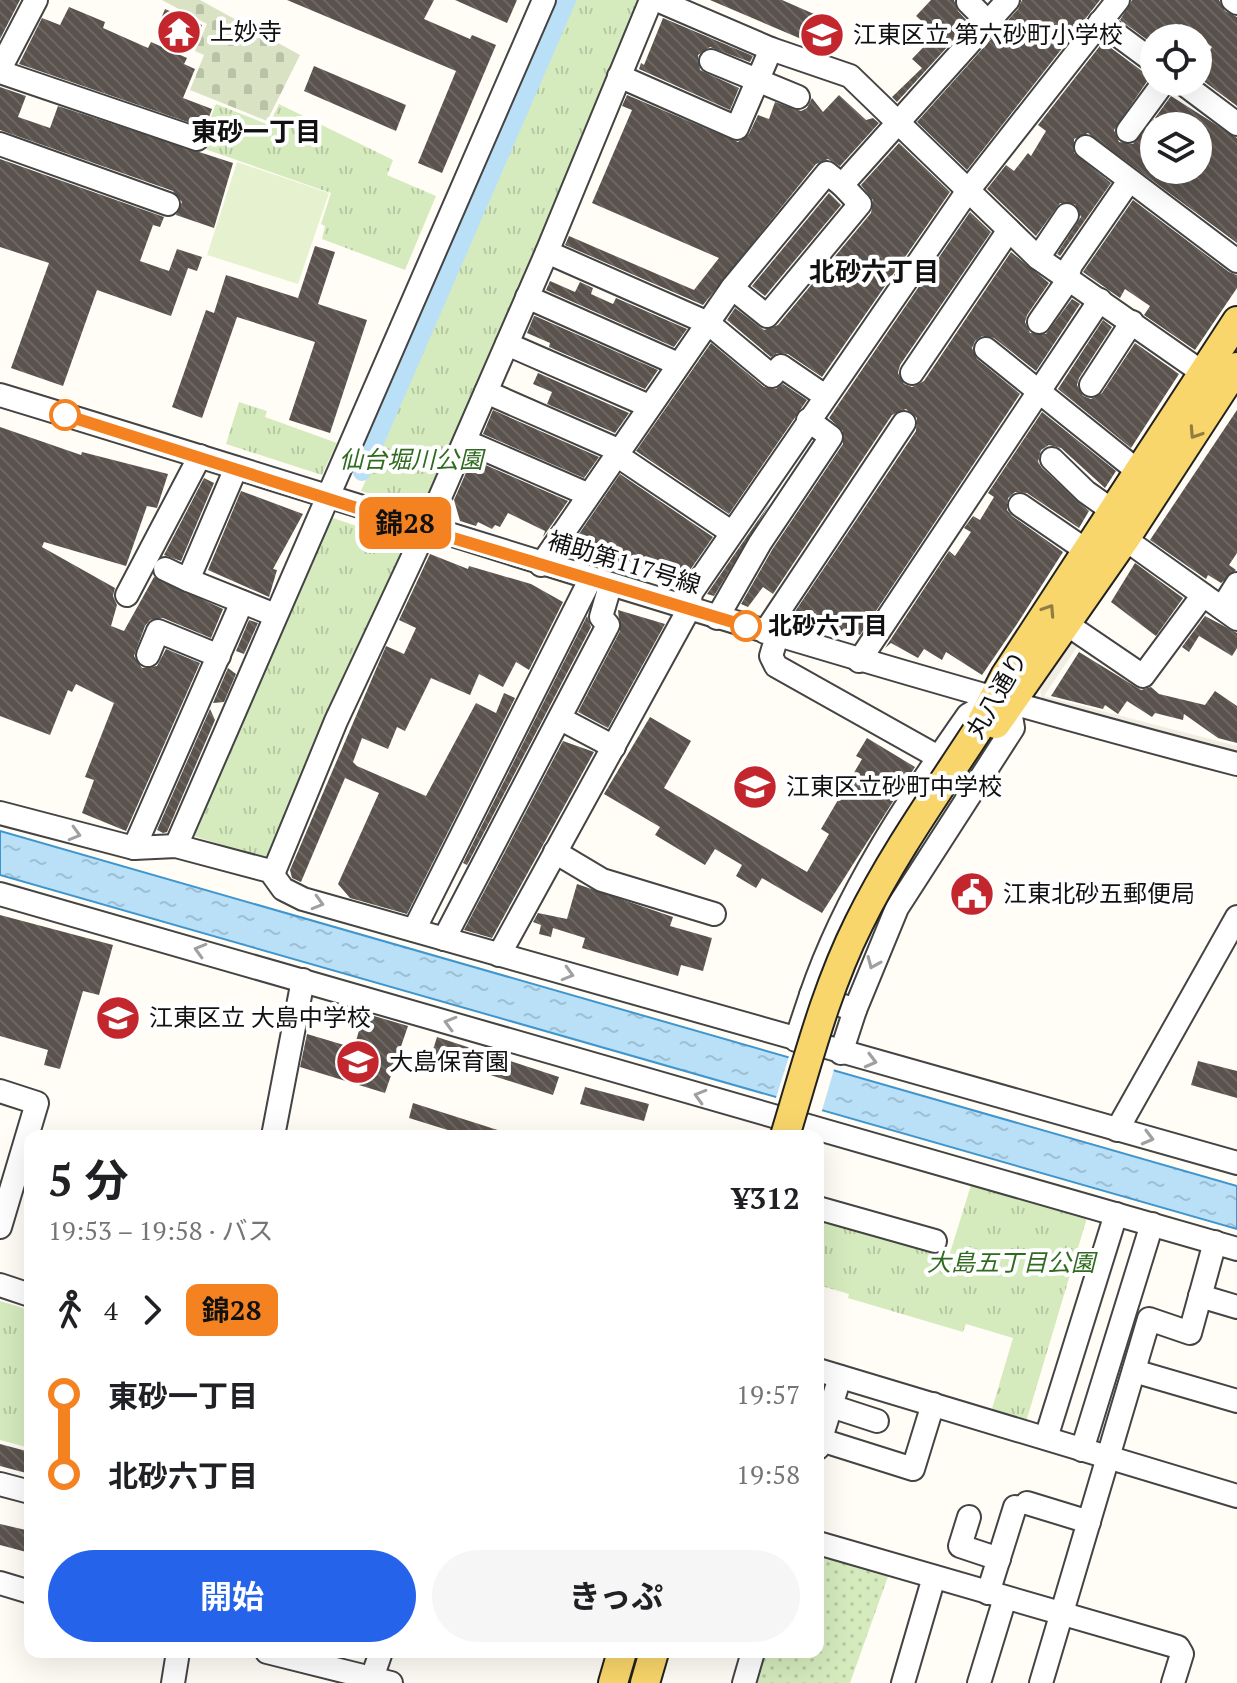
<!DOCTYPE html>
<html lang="ja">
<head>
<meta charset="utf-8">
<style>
  body { margin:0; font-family:"PT Serif","Noto Sans JP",serif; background:#f6f6f6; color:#202124; height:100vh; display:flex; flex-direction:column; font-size:30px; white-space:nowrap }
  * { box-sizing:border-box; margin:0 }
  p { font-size:26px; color:#757577 }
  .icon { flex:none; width:44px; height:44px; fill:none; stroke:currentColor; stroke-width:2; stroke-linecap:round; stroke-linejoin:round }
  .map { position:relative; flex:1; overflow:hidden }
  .drawer { position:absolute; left:24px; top:1130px; width:800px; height:528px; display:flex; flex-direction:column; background:#fff; border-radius:16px; box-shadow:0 8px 32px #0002 }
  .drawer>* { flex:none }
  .badge { padding:0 16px; border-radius:12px; font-size:28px; line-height:52px }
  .buttons { position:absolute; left:1140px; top:24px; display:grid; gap:16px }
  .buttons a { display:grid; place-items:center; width:72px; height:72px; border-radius:50%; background:#fff; box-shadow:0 8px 32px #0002; font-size:40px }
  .map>.badge { position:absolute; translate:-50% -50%; box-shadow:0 0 0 4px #fff }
  .legs { display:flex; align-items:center; gap:12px; height:88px; padding:0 24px; font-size:26px }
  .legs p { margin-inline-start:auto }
  .headline { display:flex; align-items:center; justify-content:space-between; height:136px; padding:0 24px }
  h1 { font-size:44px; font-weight:700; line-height:60px }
  .action { display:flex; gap:16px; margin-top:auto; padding:16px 24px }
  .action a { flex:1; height:92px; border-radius:48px; background:#2563eb; color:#fff; font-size:32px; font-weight:700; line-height:92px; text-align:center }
  .action a+a { background:#f6f6f6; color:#202124 }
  ul { padding:0 24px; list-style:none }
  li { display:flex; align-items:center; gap:28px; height:80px; font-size:30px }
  li i { display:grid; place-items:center; width:12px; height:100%; margin:0 10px; background:currentColor }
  li i::after { content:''; width:20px; height:20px; margin:-10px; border:6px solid; border-radius:50%; background:#fff }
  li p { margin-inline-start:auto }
  li:first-child i { background:linear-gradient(#0000 50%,currentColor 0) }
  li:last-child i { background:linear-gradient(currentColor 50%,#0000 0) }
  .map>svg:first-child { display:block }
  .grass { fill:url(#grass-dots) }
  .cemetery { fill:url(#cemetery-stones) }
  .park { fill:url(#park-tufts) }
  .pitch { fill:#e6f2cf }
  .plaza { fill:#f1ede2 }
  .water { fill:url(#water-ripples); stroke:#3f96cf; stroke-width:2 }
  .pier { fill:#fffdf5 }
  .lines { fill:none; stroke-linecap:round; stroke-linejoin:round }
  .canal { stroke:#b9e0f7; stroke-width:18 }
  .building { fill:url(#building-back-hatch) }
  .minor-casing { stroke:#444; stroke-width:26 }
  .major-casing { stroke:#222; stroke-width:32 }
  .minor { stroke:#fff; stroke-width:22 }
  .major { stroke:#f9d66b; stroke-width:28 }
  .major-bridge-casing { stroke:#222; stroke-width:32; stroke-linecap:butt }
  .major-bridge { stroke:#f9d66b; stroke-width:28 }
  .oneway { stroke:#917d42 }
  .oneway2 { stroke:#a0a0a0 }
  .line-1-casing { stroke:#fff; stroke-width:18 }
  .line-1 { stroke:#f58220; stroke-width:12 }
  .stop-1-dot { fill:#fff; stroke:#f58220; stroke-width:4 }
  .labels { text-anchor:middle; stroke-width:8; stroke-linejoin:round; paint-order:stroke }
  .poi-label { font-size:24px; fill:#111; stroke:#fff; text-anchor:start }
  .park-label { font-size:24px; font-style:italic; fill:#2f6b1f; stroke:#fff }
  .street-label { font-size:24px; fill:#111; stroke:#fff }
  .stop-label { font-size:24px; font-weight:bold; fill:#111; stroke:#fff; text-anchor:start }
  .neighbourhood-label { font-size:26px; font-weight:bold; fill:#111; stroke:#fff }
</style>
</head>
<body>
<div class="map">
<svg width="1237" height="1683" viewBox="0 0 1237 1683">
  <defs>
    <pattern id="grass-dots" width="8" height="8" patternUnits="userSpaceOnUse" patternTransform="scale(2)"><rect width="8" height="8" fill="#d5ebbd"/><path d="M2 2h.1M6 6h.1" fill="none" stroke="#b6c8a1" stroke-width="1.8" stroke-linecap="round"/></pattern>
    <pattern id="cemetery-stones" width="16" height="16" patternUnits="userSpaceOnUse" patternTransform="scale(2)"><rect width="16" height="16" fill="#d9e3c4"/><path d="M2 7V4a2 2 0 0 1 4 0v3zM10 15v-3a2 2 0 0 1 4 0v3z" fill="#b9c2a7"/></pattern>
    <pattern id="park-tufts" width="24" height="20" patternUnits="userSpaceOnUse" patternTransform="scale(2)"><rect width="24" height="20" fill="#d5ebbd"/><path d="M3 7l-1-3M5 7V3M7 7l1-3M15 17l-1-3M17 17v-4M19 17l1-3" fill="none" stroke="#b6c8a1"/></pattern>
    <pattern id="water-ripples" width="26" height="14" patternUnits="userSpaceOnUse" patternTransform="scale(2)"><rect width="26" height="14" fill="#b9e0f7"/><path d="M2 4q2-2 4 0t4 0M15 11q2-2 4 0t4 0" fill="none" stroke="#9ebfd3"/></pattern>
    <pattern id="building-back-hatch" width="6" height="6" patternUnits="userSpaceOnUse" patternTransform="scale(2)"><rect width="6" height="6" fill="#5a524d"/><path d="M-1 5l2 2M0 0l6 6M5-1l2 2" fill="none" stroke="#6d6662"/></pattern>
  </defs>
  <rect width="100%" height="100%" fill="#fffdf5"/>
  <polygon class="grass" points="820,1551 890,1571 850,1683 755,1683 764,1652 818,1652"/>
  <polygon class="cemetery" points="162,0 200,0 300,55 267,121 190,90 204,55 195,51 207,24"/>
  <g class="park">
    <polygon points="574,0 647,0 428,508 420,510 361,491"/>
    <polygon points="216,104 269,125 279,104 393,160 387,175 436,196 405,270 322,239 325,226 321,224 331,193 199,147"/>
    <polygon points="239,402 267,411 265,417 337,443 322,475 226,444"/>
    <polygon points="327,516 404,542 407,548 272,857 264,859 188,834"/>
    <polygon points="971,1185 1087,1218 1026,1422 991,1412 1013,1338 966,1324 963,1332 848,1298 849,1294 818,1285 818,1218 949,1256"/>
    <polygon points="0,1301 30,1310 30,1448 0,1440"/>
  </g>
  <polygon class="pitch" points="237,162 329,193 298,284 207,255"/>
  <polygon class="plaza" points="1075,637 1081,641 1044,696 1237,746 1237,752 1042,702 1040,689"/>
  <polygon class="water" points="0,831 1237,1186 1237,1229 0,875"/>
  <polygon class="pier" points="790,1053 835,1066 821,1114 775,1101"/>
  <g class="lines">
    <polyline class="canal" points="362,472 567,0"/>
  </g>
  <g class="building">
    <polygon points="0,0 20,0 0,39"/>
    <polygon points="287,0 434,0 424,19 470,39 472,35 496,45 442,173 418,163 456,71"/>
    <polygon points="455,0 517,0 507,23"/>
    <polygon points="710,0 782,0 814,14 811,21 828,28 818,50 804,45 806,41"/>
    <polygon points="931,0 954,0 958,11 969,23 897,102 892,97 922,68 912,59 936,34 916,16"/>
    <polygon points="1022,0 1100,0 967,170 917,122 1018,9"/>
    <polygon points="1132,0 1219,0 1225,11 1237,17 1237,106 1198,77 1209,62 1204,59 1212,47 1181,24 1170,38 1154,38 1153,44 1120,20"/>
    <polygon points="69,7 105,22 103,28 148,48 151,42 187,58 184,64 195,69 183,98 212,109 205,128 19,64 42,18 60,25"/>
    <polygon points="165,9 202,25 194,42 159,24"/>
    <polygon points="663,18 753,56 750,62 710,47 698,55 700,70 739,88 730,110 639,69 641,63 644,65"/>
    <polygon points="1103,42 1150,77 1114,130 1119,142 1133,144 1154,119 1154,170 1198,170 1198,126 1167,126 1155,118 1171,96 1237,138 1237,243 1088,133 1074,139 1074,153 1111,183 1060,256 1057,254 1081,217 1075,204 1060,203 1036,236 987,189 1006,165 1014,171 1028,153 1031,156 1046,131 1038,125"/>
    <polygon points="314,66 406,105 396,131 304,91"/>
    <polygon points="0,87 26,96 18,117 50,128 58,106 233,163 214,228 176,215 182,202 173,191 0,130"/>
    <polygon points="627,95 738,142 749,134 758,115 769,119 775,102 801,111 807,108 812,98 823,112 839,95 866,120 873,118 879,123 840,166 828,159 816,164 703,305 565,245 569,236 694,290 719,258 592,203 632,110 622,106"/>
    <polygon points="899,143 950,192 822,377 788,354 777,353 771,357 727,320 735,308 764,330 778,325 871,213 873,200 861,185"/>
    <polygon points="0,159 164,217 160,227 153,225 140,261 169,271 177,249 202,257 197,271 188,268 171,316 97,290 63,386 11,368 49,263 0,247"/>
    <polygon points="829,193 841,205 765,296 752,286"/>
    <polygon points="1133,200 1229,272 1237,275 1237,288 1195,350 1144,315 1150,306 1125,289 1120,298 1083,272"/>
    <polygon points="970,212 991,232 900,365 898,373 904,384 912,387 924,381 1011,252 1049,283 1027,315 1025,322 1030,333 1046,334 1072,299 1080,304 1036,371 994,338 982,336 975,341 972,348 977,359 1020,394 860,635 848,628 843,635 825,622 822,627 808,617 804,623 790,619 916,431 917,418 906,409 892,415 773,594 763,587 748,607 741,604 772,550 843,444 843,431 829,418"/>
    <polygon points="315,246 335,252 318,304 367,320 330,433 289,420 315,342 237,317 202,418 172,407 206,310 214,313 226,275 298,298"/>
    <polygon points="550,281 575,292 580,282 593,288 591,294 613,304 616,298 687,329 674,347 546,290"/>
    <polygon points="534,316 535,316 658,370 645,389 549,347 550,343 527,333"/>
    <polygon points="1103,320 1112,327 1079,378 1077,385 1083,396 1091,399 1102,393 1135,343 1179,374 1131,448 1058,389"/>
    <polygon points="711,343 764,387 776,389 783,384 807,400 729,514 636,451"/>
    <polygon points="538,373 629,413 615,433 547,404 552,392 533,384"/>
    <polygon points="493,410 599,457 584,478 483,434"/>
    <polygon points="1237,410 1237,553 1229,565 1236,570 1221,583 1208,575 1206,579 1150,540"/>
    <polygon points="1042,412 1116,471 1105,488 1061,448 1049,445 1041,450 1038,462 1042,468 1089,511 1079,528 1027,493 1015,492 1008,498 1007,510 1012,516 1063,552 1017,624 982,675 946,652 942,660 924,649 918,658 891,643 885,648 949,551 955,556 971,532 964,528 973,516 980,520 994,497 988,493"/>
    <polygon points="0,427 81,455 82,452 168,474 157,508 147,506 126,566 44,542 42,547 115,588 113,596 117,605 111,626 124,631 154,577 223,609 211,638 163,618 150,620 145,626 134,656 142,668 157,666 166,649 200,663 126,831 82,813 94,780 85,777 114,703 76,684 72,692 68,690 50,735 0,716"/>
    <polygon points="472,459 568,501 543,537 545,531 508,513 500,527 495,525 492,529 478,522 476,526 460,521 454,500"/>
    <polygon points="620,474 713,537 679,586 627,560 625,564 582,552 579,557 568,550"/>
    <polygon points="204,478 214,483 181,561 164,555"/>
    <polygon points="241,491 303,514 273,569 277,570 269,597 208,570"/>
    <polygon points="770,503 714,596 707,594"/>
    <polygon points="430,554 468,569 469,566 531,584 563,602 529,670 516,662 503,687 479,674 470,695 431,678 405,731 397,727 388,749 362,738 353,762 357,766 426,796 476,703 496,713 504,693 515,698 407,914 350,898 338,884 379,793 345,778 301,882 292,878 290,870 386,646 404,654 416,628 399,620"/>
    <polygon points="1135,563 1183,598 1156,636 1111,602"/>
    <polygon points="618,610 665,624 608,728 578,712 620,631"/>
    <polygon points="587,616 591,627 467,865 463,863"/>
    <polygon points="1205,616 1237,633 1237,648 1232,656 1199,636 1189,652 1182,647"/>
    <polygon points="249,620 258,623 244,654 236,651"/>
    <polygon points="1079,652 1141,690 1151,687 1159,694 1205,705 1215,691 1237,706 1237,743 1218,738 1184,714 1183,720 1155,713 1152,717 1127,701 1118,714 1105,705 1103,709 1051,696"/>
    <polygon points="228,668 236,674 224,702 213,703"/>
    <polygon points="210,709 215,720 167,832 163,833 157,830"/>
    <polygon points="650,717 691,741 664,788 807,872 829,834 821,829 862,759 856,756 867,738 915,767 822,913 762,878 756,888 736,876 742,865 715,849 705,865 655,835 660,827 604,794"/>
    <polygon points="563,741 594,752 492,938 464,930"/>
    <polygon points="577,884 673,917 670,926 712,938 703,971 681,965 678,976 582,948 585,938 553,928 551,937 539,934 541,925 533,922 538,913 567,919"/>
    <polygon points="0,915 113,945 99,995 83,991 60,1069 44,1065 48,1050 0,1036"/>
    <polygon points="364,1013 408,1026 385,1093 300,1067 307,1034 354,1048"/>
    <polygon points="437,1037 559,1077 553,1095 431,1056"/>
    <polygon points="1198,1061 1237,1071 1237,1098 1191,1085"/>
    <polygon points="585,1087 649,1104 644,1121 580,1104"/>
    <polygon points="413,1103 507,1133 507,1136 467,1136 409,1118"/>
    <polygon points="0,1444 30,1452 30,1474 0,1466"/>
    <polygon points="0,1524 30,1531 30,1553 0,1545"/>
  </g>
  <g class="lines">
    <g class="minor-casing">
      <g id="minor">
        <polyline points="657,0 771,49 850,76 1038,258 1216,382"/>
        <polyline points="970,0 968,2 988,22"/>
        <polyline points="1233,0 1237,3"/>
        <polyline points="1100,22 1154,62"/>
        <polyline points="711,61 798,97"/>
        <polyline points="0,69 36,0"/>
        <polyline points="0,72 197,139"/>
        <polyline points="619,76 737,128 771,49"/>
        <polyline points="1181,82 1237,124"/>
        <polyline points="1128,131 1164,82"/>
        <polyline points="0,144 168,204"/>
        <polyline points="1086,147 1237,261"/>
        <polyline points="547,252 708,323 772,376 781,366 825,396"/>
        <polyline points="1038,258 1067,215"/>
        <polyline points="732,288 767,316 860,204 842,185"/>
        <polyline points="527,297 678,364"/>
        <polyline points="1039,322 1064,286 1071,265 1129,181"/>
        <polyline points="507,344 649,406"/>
        <polyline points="986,349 1139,472"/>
        <polyline points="912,373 1009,230"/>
        <polyline points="1091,385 1132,322"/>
        <polyline points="486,392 618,450"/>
        <path d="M0,395C412,520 820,656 1237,764"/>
        <polyline points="465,441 587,494"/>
        <polyline points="615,454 731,532"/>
        <polyline points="1052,459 1086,492 1113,511"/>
        <polyline points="236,468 188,580 275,615"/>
        <polyline points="1020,505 1087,551"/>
        <polyline points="1125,539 1237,619"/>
        <polyline points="541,565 732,288 827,173 842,185 1008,0"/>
        <polyline points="165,569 188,580"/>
        <polyline points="127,595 200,456"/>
        <polyline points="1222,608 1237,584"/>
        <polyline points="717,618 760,543 831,437 808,420"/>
        <polyline points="1068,625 1143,676 1203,595"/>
        <polyline points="765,632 904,423"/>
        <polyline points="777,636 771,656 776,666 940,758"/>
        <polyline points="148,655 158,631 219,656"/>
        <polyline points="859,661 1100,300"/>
        <path d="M994,700L968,715C907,802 846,893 811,995L855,1010L897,908L1013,728L1009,704"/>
        <polyline points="561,719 614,747"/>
        <polyline points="0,813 134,848 176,846 270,871 283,889 303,899 1237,1163"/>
        <polyline points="176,846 544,0"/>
        <polyline points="134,848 242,602"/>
        <polyline points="555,852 602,880 714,914"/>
        <polyline points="273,874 336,721 431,518 547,252 651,0"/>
        <polyline points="0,894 1237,1249"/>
        <polyline points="414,930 590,580"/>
        <polyline points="444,939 608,625 601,617 610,586"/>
        <polyline points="499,955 689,609 691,593 967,192 1118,0"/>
        <polyline points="796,1040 811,995"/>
        <polyline points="841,1053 855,1010"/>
        <polyline points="0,1091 37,1103 0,1227"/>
        <polyline points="1117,1130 1237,917"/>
        <polyline points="273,1136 303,980"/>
        <polyline points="818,1208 935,1241"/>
        <polyline points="0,1285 30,1295"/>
        <polyline points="1200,1296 1237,1307"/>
        <polyline points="818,1370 1237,1496"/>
        <polyline points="1134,1371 1237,1401"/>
        <polyline points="831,1406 877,1421"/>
        <polyline points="1046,1438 1116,1214"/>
        <polyline points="821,1440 913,1469 933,1404"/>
        <polyline points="818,1448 840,1377"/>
        <polyline points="1082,1450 1152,1224"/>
        <polyline points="0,1484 30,1492"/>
        <polyline points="1027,1503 1089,1522"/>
        <polyline points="969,1517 960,1546 999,1559"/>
        <polyline points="818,1543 1178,1647 1182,1654 1173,1683"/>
        <polyline points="0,1583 30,1592"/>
        <polyline points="988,1593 1015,1507"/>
        <polyline points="267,1652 391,1683"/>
        <polyline points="372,1678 381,1652"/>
        <polyline points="173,1683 178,1652"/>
        <polyline points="744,1683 753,1652"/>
        <polyline points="903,1683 934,1577"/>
        <polyline points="979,1683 1005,1598"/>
        <polyline points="1041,1683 1149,1319 1190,1333 1215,1242"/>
      </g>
    </g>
    <g class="major-casing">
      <g id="major">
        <polyline points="996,724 1125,539 1237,367"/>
        <polyline points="977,731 1005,676 1237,321"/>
        <polyline points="613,1683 622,1652"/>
        <polyline points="645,1683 654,1652"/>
      </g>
    </g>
    <use href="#minor" class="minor"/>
    <use href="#major" class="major"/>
    <g class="major-bridge-casing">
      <path id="major-bridge" d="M785,1136C807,1064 825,991 859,923C892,856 936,794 977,731"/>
    </g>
    <use href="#major-bridge" class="major-bridge"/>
  </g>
  <defs><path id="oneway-chevron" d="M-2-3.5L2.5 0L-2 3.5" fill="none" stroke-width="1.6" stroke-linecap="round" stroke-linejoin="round" transform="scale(2)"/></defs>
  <g class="oneway">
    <use href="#oneway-chevron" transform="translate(1195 433) rotate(123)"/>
    <use href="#oneway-chevron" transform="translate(1049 610) rotate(-57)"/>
  </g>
  <g class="oneway2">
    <use href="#oneway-chevron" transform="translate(75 834) rotate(16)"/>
    <use href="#oneway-chevron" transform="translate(318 903) rotate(16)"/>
    <use href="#oneway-chevron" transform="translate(200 950) rotate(-164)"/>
    <use href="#oneway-chevron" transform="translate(873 963) rotate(113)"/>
    <use href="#oneway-chevron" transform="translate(568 974) rotate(16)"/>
    <use href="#oneway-chevron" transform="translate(450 1023) rotate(-164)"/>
    <use href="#oneway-chevron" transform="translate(871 1061) rotate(15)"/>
    <use href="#oneway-chevron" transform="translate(700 1096) rotate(-164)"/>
    <use href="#oneway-chevron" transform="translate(1148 1138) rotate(15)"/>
  </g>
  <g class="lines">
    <g class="line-1-casing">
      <polyline id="line-1" points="65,415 423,529 746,626"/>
    </g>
    <use href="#line-1" class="line-1"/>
  </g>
  <defs>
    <g id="temple-disc" transform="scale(2.3)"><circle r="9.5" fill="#c4262e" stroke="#fff"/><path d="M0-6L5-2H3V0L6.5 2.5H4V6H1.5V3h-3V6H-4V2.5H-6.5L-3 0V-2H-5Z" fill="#fff"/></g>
    <g id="school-disc" transform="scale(2.3)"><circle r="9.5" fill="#c4262e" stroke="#fff"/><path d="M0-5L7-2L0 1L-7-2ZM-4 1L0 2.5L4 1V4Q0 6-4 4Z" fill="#fff"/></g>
    <g id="civic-disc" transform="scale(2.3)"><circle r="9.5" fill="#c4262e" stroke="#fff"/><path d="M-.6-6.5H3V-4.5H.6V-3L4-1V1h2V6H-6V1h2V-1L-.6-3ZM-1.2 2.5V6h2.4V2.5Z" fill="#fff"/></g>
  </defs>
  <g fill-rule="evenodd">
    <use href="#temple-disc" x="179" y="32"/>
    <use href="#school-disc" x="822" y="35"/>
    <use href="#school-disc" x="755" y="787"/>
    <use href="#civic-disc" x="972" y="894"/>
    <use href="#school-disc" x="118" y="1018"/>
    <use href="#school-disc" x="358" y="1062"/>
  </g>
  <g class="stop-1-dot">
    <circle cx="65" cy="415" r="14"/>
    <circle cx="746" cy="626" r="14"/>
  </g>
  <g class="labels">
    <g class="poi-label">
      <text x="210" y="40">上妙寺</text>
      <text x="853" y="43">江東区立 第六砂町小学校</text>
      <text x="786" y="795">江東区立砂町中学校</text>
      <text x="1003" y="902">江東北砂五郵便局</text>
      <text x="149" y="1026">江東区立 大島中学校</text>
      <text x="389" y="1070">大島保育園</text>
    </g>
    <g class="park-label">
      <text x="411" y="468">仙台堀川公園</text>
      <text x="1011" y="1271">大島五丁目公園</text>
    </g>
    <g class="street-label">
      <text transform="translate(624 563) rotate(17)" y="8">補助第117号線</text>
      <text transform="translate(997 695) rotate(-60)" y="8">丸八通り</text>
    </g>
    <g class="stop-label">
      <text x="768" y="634">北砂六丁目</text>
    </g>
    <g class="neighbourhood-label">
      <text x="256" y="141">東砂一丁目</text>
      <text x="874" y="281">北砂六丁目</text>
    </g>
  </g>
</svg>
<div class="buttons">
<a><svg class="icon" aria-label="locate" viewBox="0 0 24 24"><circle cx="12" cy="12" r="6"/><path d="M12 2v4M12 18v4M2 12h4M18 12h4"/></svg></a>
<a><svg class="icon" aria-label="layers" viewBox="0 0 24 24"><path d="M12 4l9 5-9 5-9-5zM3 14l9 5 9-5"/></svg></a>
</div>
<b class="badge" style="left:405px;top:523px;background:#f58220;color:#111">錦28</b>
<section class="drawer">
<div class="headline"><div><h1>5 分</h1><p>19:53 – 19:58 · バス</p></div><b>¥312</b></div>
<div class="legs"><svg class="icon" aria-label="walk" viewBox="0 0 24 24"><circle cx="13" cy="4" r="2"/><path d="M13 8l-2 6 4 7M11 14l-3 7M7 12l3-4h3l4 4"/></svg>4<svg class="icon" aria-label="forward" viewBox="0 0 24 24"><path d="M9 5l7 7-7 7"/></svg><b class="badge" style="background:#f58220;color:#111">錦28</b></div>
<ul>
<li><i style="color:#f58220"></i><b>東砂一丁目</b><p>19:57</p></li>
<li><i style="color:#f58220"></i><b>北砂六丁目</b><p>19:58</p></li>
</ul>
<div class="action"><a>開始</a><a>きっぷ</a></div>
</section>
</div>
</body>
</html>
